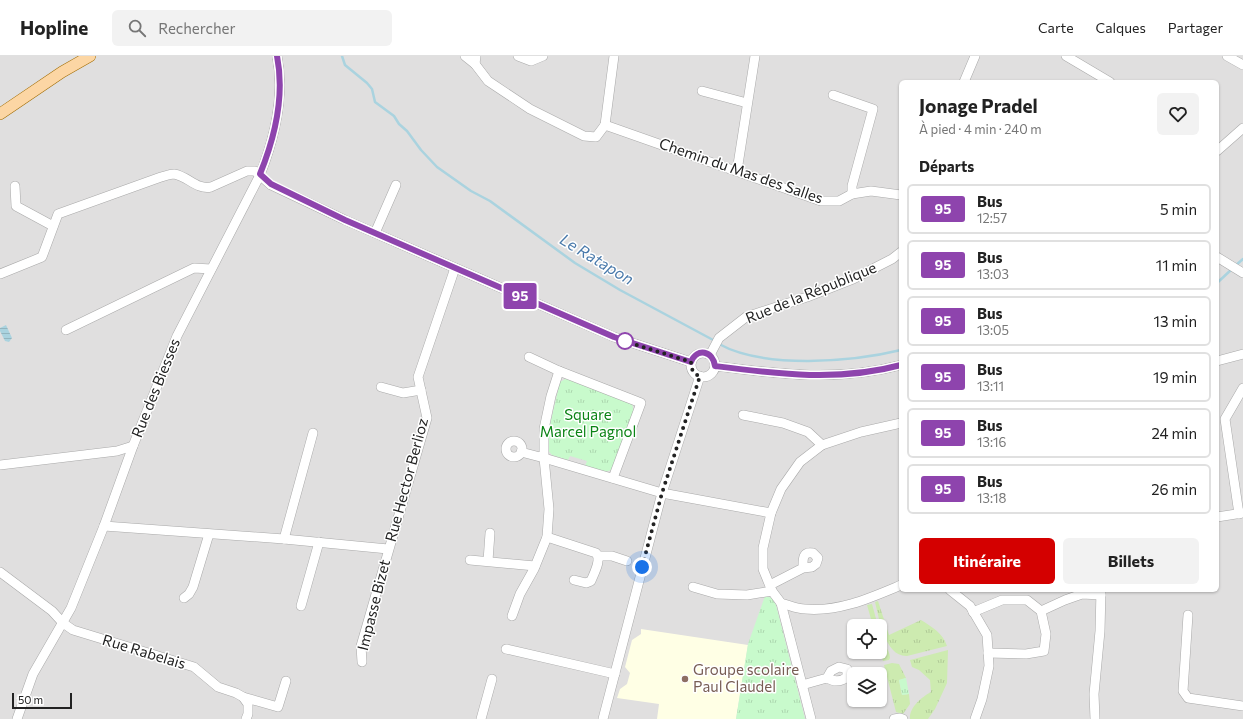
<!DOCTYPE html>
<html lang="fr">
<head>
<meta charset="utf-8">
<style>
  body { margin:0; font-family:Commissioner,sans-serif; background:#f2f2f2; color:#222; height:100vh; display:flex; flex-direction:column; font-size:15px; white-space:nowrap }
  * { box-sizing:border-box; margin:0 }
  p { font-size:13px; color:#767676 }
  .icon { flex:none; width:22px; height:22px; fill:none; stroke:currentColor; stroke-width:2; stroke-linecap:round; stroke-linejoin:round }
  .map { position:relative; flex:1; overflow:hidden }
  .side { position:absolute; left:899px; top:24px; width:320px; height:512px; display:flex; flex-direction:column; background:#fff; border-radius:6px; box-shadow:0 1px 3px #0004 }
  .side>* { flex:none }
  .badge { padding:0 8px; border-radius:3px; font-size:14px; line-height:26px }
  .buttons { position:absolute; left:847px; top:563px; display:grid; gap:8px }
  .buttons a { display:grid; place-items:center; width:40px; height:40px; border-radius:6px; background:#fff; box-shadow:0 1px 3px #0004; font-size:20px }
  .scale { position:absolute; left:12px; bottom:10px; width:60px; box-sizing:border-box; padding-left:4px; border:2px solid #222; border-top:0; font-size:11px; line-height:14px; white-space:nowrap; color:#222; -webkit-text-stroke:3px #fff; paint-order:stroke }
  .you { position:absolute; width:20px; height:20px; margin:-10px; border:3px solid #fff; border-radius:50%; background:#1a73e8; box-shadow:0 0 0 6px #1a73e833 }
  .map>.badge { position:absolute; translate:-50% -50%; box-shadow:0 0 0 2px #fff }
  h2 { padding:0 20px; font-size:15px; line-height:36px }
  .round { display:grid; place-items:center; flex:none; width:42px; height:42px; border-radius:6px; background:#f2f2f2 }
  .head { display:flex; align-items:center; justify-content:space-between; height:68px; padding:0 20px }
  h1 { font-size:19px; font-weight:700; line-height:30px }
  .action { display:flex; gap:8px; margin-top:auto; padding:8px 20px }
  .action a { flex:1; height:46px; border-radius:6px; background:#d40000; color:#fff; font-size:16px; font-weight:700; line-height:46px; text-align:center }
  .action a+a { background:#f2f2f2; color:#222 }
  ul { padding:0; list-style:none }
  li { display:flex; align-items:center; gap:12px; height:50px; margin:0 8px 6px; padding:0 12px; border:2px solid #e0e0e0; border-radius:6px }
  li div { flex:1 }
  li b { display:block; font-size:15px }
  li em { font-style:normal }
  li .badge { min-width:44px; font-weight:700; text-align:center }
  header { display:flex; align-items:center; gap:24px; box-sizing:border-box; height:56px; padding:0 20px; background:#fff; border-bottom:1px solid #e0e0e0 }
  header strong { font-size:19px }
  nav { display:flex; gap:22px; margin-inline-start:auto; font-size:14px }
  .search { width:280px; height:36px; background:#f2f2f2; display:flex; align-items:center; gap:10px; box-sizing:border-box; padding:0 14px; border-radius:6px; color:#767676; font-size:15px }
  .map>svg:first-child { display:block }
  .residential { fill:#e0dfdf; fill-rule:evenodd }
  .education { fill:#ffffe5 }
  .grass { fill:url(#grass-tufts) }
  .park { fill:url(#park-tufts) }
  .water { fill:url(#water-rules) }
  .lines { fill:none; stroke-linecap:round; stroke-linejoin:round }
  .stream { stroke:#aad3df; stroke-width:2.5 }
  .minor-casing { stroke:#a9a9a9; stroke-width:10 }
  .major-casing { stroke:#a06b00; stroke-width:12 }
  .minor { stroke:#fff; stroke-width:9 }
  .major { stroke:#fcd6a4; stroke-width:11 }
  .line-casing { stroke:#fff; stroke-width:9 }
  .line { stroke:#8e44ad; stroke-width:6 }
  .walk { stroke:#222; stroke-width:4; stroke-dasharray:0 7.2 }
  .stop-dot { fill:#fff; stroke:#8e44ad; stroke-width:2 }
  .education-dot { fill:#8d6e63; stroke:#fff; stroke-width:1.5 }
  .labels { text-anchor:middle; stroke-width:3; stroke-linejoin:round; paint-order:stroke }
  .street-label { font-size:15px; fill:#222; stroke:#fff }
  .park-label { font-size:15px; fill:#0c8416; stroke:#fff }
  .education-label { font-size:15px; fill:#785e54; stroke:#fff; text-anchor:start }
  .water-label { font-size:16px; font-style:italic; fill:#4a7aab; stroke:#fff }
</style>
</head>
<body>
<header>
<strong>Hopline</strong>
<div class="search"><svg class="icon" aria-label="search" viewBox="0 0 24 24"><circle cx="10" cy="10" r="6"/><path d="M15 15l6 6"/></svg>Rechercher</div>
<nav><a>Carte</a><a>Calques</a><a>Partager</a></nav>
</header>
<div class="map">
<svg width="1243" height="663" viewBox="0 0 1243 663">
  <defs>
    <pattern id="grass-tufts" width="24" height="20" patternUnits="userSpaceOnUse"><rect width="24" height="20" fill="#cdebb0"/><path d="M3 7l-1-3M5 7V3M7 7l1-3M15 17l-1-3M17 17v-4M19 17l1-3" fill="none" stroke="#b0c997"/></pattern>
    <pattern id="park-tufts" width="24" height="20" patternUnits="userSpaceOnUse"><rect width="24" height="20" fill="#c8facc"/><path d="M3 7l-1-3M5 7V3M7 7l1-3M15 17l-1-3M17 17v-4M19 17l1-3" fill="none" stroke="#acd6af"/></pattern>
    <pattern id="water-rules" width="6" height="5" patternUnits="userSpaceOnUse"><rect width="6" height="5" fill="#aad3df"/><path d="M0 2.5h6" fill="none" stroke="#92b5bf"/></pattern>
  </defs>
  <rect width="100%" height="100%" fill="#f2efe9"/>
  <path class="residential" d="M0,0H1243V663H0ZM901,26H1217V534H901ZM854,570H880V596H854ZM854,618H880V644H854Z"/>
  <polygon class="education" points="641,573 748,589 736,663 657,663 659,648 617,642 620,633 627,628 630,617 625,611 632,584 641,578"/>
  <g class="grass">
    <path d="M878,545L889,579L921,564C932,571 943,577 947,590L907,600C885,601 879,562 875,546Z"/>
    <polygon points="872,548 878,570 873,570 867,549"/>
    <path d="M880,579C882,588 890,593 890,602L889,604L883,605L880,596Z"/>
    <path d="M948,594L947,627L935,653L928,663H910C909,651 922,641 931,636L930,624L919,614L912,611L910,604Z"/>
    <polygon points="892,607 899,608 906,622 899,624 902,639 909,638 910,648 903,658 896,656 884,609"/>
  </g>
  <g class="park">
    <polygon points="569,321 632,347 634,358 611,414 605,416 585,410 587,405 570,400 568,404 552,399 547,393 549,373 560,326"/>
    <polygon points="765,540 772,542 776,549 805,663 736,663 748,588"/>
    <polygon points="906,622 909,638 902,639 899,624"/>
  </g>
  <polygon class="water" points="6,269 12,282 9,286 5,285 0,275 0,272"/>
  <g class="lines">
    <g class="stream">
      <polyline points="342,0 345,9 367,27 372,33 375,46 394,60 399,68 407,75 421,94 437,111 471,135 490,145 575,207 620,234 715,285"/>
      <polyline points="1236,209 1243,203"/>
      <polyline points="1217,227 1232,213"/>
      <path d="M719,288C764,313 852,306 901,294"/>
    </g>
    <g class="minor-casing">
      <g id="minor">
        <polyline points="465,0 475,8 476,0"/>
        <polyline points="518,0 531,5 543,0"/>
        <polyline points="1066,0 1110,26"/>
        <polyline points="1227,0 1243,9"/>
        <polyline points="475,8 488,25 530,53 584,80 596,81 605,69"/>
        <polyline points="964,26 975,0"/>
        <polyline points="702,35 747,47"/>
        <polyline points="833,39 873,53 852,130 852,138"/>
        <polyline points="605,69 821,145 839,145 852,138 871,135 901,139"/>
        <polyline points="605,69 614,0"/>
        <polyline points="1217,95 1243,72"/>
        <polyline points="737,115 755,0"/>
        <polyline points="15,130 16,150 53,170"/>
        <polyline points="375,177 396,129"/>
        <polyline points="1217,201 1243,217"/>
        <path d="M0,218L42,201L58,158L161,121C165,120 170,118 174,118C188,120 196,134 211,131L247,115H255L271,129L345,164L614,281L691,306"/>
        <polyline points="66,274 194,212 211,213"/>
        <circle cx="703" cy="309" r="12"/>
        <polyline points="710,299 719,282 746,261 807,241 853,223 892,203 901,196"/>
        <polyline points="529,301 559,315"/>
        <polyline points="1217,305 1243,298"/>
        <path d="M715,310C778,318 838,326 901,309"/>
        <polyline points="381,331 403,337 421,334"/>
        <polyline points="743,359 783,367 808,376 822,389"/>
        <path d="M901,367L861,376L822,389L800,406L781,433L771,457L763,492V513L772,535L781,547C789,549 797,553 805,553C839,556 870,542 901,529"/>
        <circle cx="514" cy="393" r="8"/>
        <polyline points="521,396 544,402 544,373 551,340 559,315 641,347 613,422"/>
        <polyline points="0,409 117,395 133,390"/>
        <polyline points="1239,458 1225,363 1243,332"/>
        <polyline points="1217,461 1243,457"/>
        <polyline points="104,470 284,483 388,493"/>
        <path d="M547,481L596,497C602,504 594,517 591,525L586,527L574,524"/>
        <polyline points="284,483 313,377"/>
        <polyline points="598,500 612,500 627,505"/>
        <polyline points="470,504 535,510"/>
        <polyline points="488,505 490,477"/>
        <polyline points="0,516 52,555 63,567 73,574 194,611 218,631 236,637 243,641 248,648 248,658 246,663"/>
        <path d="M770,529L803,512L812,511L816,508L818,502L813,497C802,495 803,504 803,512"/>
        <polyline points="693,531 717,538 747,539 772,535"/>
        <polyline points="950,534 970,550 987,579 989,610 982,643 975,663"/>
        <polyline points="184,542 189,538 193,531 209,478"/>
        <polyline points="781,547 811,663"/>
        <polyline points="301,550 319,486"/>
        <polyline points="1041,555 1065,544 1082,538 1101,539"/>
        <polyline points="973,556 1002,544 1027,544 1041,555 1046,578 1044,595 1026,598 988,597"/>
        <polyline points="1188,559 1183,635 1188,642 1243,650"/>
        <polyline points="512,560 520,538 534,513 547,481 549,453 544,402 662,437 771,457"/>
        <polyline points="506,593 615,618"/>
        <polyline points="362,606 361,590 427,362 418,321 455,212"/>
        <path d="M802,629L827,622C834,626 841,626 847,621V613L839,611L831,615L827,622"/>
        <polyline points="243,641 278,651 286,625"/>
        <path d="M17,663L33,618L71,552L104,470L133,390L177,280L260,119C275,81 285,40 277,0"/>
        <polyline points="481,663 492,623"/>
        <polyline points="603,663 662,437 700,320"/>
        <polyline points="894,663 900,662 903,663"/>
        <polyline points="1095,663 1094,638 1100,575 1101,534"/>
      </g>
    </g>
    <g class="major-casing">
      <polyline id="major" points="0,58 62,16 90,0"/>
    </g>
    <use href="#minor" class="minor"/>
    <use href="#major" class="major"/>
  </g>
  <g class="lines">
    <g class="line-casing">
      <path id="line" d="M277,0C285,40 275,81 260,118L271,128L345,164L614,281L691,306C697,291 713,295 715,310C778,318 838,326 901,309"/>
    </g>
    <use href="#line" class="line"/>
    <path class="walk" d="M625,285H624L691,306C691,313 693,318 700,320L662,437L642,511"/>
  </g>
  <circle class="stop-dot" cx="625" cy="285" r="8"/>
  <circle class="education-dot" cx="685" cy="623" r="4"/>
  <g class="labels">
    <g class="street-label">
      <text transform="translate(741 115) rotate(19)" y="5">Chemin du Mas des Salles</text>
      <text transform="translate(811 237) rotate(-22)" y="5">Rue de la République</text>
      <text transform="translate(156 332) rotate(-68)" y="5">Rue des Biesses</text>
      <text transform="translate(407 424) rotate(-75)" y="5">Rue Hector Berlioz</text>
      <text transform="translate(374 549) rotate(-76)" y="5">Impasse Bizet</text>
      <text transform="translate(144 596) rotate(17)" y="5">Rue Rabelais</text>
    </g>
    <g class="park-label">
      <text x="588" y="364">Square<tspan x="588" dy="17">Marcel Pagnol</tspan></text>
    </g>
    <g class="education-label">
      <text x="693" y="619">Groupe scolaire<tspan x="693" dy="17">Paul Claudel</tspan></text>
    </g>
    <g class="water-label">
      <text transform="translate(597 203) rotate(31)" y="6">Le Ratapon</text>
    </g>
  </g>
</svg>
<div class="buttons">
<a><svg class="icon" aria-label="locate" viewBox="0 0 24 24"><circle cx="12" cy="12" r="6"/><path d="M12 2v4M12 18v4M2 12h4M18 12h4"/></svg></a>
<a><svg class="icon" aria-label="layers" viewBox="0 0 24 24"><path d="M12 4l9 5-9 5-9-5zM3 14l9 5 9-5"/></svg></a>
</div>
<div class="scale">50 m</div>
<div class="you" style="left:642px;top:511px"></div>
<b class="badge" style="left:520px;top:240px;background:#8e44ad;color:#fff">95</b>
<section class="side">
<div class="head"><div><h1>Jonage Pradel</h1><p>À pied · 4 min · 240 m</p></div><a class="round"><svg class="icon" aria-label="heart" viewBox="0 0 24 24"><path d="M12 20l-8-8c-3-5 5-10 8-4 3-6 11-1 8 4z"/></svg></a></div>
<h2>Départs</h2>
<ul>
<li><span class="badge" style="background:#8e44ad;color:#fff">95</span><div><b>Bus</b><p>12:57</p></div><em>5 min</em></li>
<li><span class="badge" style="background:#8e44ad;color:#fff">95</span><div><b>Bus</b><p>13:03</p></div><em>11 min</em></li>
<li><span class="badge" style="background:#8e44ad;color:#fff">95</span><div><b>Bus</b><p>13:05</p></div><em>13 min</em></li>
<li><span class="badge" style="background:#8e44ad;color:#fff">95</span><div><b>Bus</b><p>13:11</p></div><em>19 min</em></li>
<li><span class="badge" style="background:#8e44ad;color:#fff">95</span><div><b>Bus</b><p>13:16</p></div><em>24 min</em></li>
<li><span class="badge" style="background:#8e44ad;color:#fff">95</span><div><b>Bus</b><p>13:18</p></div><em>26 min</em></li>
</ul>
<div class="action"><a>Itinéraire</a><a>Billets</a></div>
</section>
</div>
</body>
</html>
